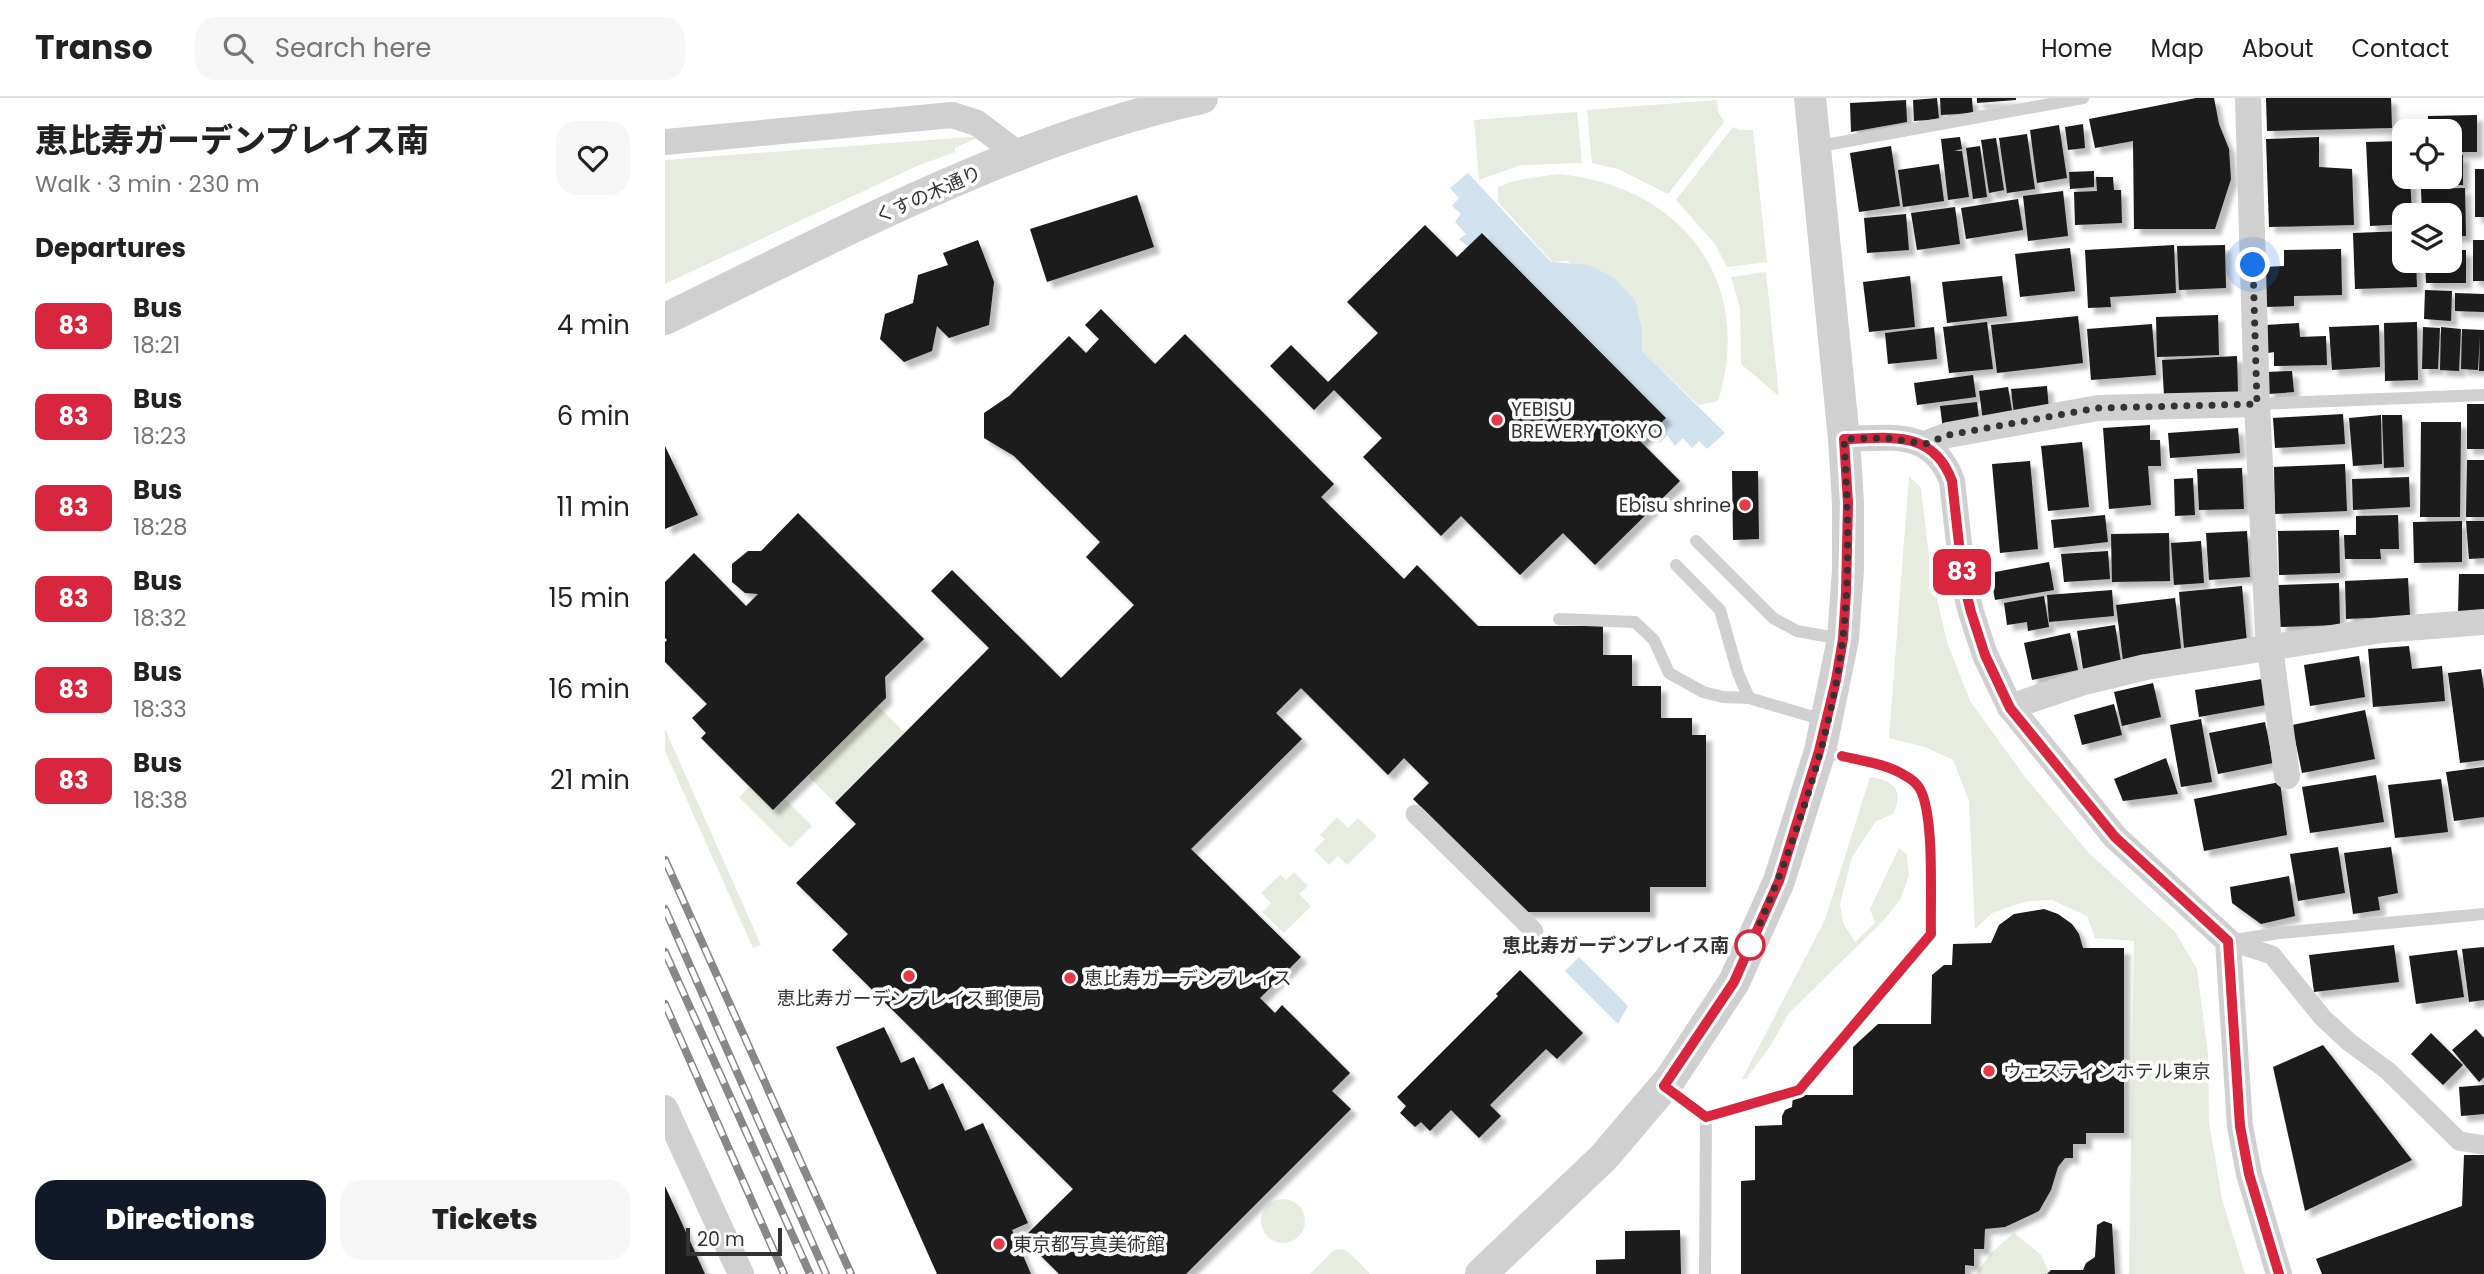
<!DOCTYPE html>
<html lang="en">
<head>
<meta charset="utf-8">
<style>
  body { margin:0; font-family:Poppins,"Noto Sans JP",sans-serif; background:#f6f6f6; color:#222; height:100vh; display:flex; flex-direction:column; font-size:26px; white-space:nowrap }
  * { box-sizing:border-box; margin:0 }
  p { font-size:23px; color:#767676 }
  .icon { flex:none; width:38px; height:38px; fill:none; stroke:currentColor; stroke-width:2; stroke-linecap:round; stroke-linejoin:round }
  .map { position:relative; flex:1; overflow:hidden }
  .sheet { display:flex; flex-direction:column; background:#fff; width:665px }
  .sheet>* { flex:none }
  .badge { padding:0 14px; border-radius:10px; font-size:24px; line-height:46px }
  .controls { position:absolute; left:1727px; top:21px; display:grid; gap:14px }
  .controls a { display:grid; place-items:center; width:70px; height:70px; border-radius:14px; background:#fff; box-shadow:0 4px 18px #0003; font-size:35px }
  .scale { position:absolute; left:21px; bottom:18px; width:96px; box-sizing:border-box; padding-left:7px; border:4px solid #333; border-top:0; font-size:19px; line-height:24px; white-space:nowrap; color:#333; -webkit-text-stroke:5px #fff; paint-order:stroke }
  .you { position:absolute; width:35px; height:35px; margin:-18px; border:5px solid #fff; border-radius:50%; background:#1a73e8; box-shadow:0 0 0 10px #1a73e833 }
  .map>.badge { position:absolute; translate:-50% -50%; box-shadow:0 0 0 4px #fff }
  h2 { padding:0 35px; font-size:26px; line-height:63px }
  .round { display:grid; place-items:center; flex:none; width:74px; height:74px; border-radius:21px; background:#f6f6f6 }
  .head { display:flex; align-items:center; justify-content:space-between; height:119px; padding:0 35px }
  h1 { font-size:33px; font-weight:800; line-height:52px }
  .cta { display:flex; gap:14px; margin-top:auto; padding:14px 35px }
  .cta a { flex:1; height:80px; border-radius:21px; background:#111827; color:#fff; font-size:28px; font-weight:800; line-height:80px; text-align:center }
  .cta a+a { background:#f6f6f6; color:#222 }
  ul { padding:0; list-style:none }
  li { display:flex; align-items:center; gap:21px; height:91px; padding:0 35px }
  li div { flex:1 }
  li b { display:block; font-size:26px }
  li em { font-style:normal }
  li .badge { min-width:77px; font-weight:700; text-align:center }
  header { display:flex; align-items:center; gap:42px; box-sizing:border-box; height:98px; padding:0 35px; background:#fff; border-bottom:2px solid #e0e0e0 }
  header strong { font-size:33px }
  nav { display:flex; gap:38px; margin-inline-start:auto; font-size:24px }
  .search { width:490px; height:63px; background:#f6f6f6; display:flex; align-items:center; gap:18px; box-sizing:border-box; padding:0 24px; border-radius:21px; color:#767676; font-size:26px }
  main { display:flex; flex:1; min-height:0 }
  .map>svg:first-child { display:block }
  .green { fill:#e6ecdf }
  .water { fill:#cfe2ee }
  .building { fill:#1a1a1a; filter:url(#shadow) }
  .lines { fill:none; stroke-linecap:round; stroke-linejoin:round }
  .service { stroke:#d0d0d0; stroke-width:12 }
  .pedestrian { stroke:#d0d0d0; stroke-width:19 }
  .minor { stroke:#d0d0d0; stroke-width:26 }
  .tertiary { stroke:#d0d0d0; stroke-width:32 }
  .rail-casing { stroke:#888; stroke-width:8 }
  .rail { stroke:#fff; stroke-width:5; stroke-dasharray:16; stroke-linecap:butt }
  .line-casing { stroke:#fff; stroke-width:16 }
  .line { stroke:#d7263d; stroke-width:10 }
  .walk { stroke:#333; stroke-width:7; stroke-dasharray:0 12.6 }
  .poi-dot { fill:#e63946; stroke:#fff; stroke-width:2.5 }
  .stop-dot { fill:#fff; stroke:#d7263d; stroke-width:3.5 }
  .labels { text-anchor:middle; stroke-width:7; stroke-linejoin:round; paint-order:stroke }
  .street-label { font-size:19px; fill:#333; stroke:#fff }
  .poi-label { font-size:19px; fill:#333; stroke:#fff; text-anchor:start }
  .stop-label { font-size:19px; font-weight:bold; fill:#333; stroke:#fff; text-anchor:end }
</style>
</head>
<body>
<header>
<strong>Transo</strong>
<div class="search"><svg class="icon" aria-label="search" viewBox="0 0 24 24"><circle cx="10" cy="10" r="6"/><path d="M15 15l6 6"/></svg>Search here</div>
<nav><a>Home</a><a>Map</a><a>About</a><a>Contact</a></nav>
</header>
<main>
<section class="sheet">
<div class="head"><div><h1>恵比寿ガーデンプレイス南</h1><p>Walk · 3 min · 230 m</p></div><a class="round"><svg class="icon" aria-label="heart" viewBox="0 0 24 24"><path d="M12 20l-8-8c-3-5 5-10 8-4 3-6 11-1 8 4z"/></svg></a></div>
<h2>Departures</h2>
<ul>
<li><span class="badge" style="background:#d7263d;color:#fff">83</span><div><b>Bus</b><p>18:21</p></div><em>4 min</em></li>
<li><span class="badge" style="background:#d7263d;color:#fff">83</span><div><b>Bus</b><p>18:23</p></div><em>6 min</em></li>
<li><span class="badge" style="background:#d7263d;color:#fff">83</span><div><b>Bus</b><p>18:28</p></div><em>11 min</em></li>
<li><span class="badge" style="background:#d7263d;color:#fff">83</span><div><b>Bus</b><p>18:32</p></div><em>15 min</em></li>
<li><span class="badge" style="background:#d7263d;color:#fff">83</span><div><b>Bus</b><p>18:33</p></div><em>16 min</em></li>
<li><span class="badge" style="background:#d7263d;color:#fff">83</span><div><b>Bus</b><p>18:38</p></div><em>21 min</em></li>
</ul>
<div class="cta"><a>Directions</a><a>Tickets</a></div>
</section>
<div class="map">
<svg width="1819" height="1176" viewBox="0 0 1819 1176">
  <defs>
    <filter id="shadow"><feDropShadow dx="6" dy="6" stdDeviation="2" flood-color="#0004"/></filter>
  </defs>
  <rect width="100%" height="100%" fill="#fff"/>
  <g class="green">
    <polygon points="1052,2 1053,14 1059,24 1003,96 953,71 927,65 922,12"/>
    <polygon points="912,14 917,65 856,67 814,82 809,22"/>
    <polygon points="1068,29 1074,32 1088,32 1102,164 1062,169 1050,146 1011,102"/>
    <polygon points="316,38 290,50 290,54 252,68 0,186 0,62"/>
    <path d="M892,76C1014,86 1091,182 1053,303L1033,307L977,253V231L903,163L887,164L833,104V89L849,83Z"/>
    <polygon points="1101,174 1114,298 1076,266 1075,210 1066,179"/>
    <polygon points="1244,378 1256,390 1266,474 1282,544 1305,603 1360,679 1423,754 1510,834 1532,871 1543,957 1544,1024 1557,1101 1580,1176 1464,1176 1469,843 1430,840 1422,818 1387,802 1362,803 1327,815 1310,831 1304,703 1288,662 1260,649 1224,640"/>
    <polygon points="213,608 240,635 170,705 143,678"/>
    <polygon points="0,631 96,847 88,850 0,653"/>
    <path d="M1205,679C1229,682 1240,693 1228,716L1211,723L1187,759L1175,806L1178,825L1190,844L1210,825L1205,811L1234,750L1242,757L1244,777L1235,802L1218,823L1124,915L1106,947L1081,981H1077L1160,822Z"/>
    <polygon points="84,689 108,712 120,701 147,728 125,750 74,699"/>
    <polygon points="672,719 683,730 693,720 712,738 682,767 673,758 664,767 649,752 660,741 655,737"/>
    <polygon points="629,774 643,788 634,796 646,808 619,835 597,814 606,805 596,795 615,777 621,782"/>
    <circle cx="618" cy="1123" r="22"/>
    <polygon points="1349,1135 1376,1157 1385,1176 1311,1176 1326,1155"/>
    <polygon points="677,1151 686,1156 705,1176 645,1176 669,1152"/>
  </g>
  <g class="water">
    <polygon points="803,75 886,164 924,167 949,180 970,202 977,231 977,253 1060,335 1042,351 1034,343 1027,350 1018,340 1010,348 1002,337 995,345 989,339 981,348 976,344 1001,319 818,135 803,149 794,141 801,136 790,124 796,116 787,108 794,100 785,90"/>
    <polygon points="914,859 963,908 953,926 900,873"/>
  </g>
  <g class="building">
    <polygon points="1272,0 1274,21 1249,23 1248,2"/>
    <polygon points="1275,0 1307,0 1308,15 1276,17"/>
    <polygon points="1312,0 1351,0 1351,2 1312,5"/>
    <polygon points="1531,0 1549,0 1554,26 1564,51 1566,81 1550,131 1469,131 1468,43 1430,50 1424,21"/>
    <polygon points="1601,0 1726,0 1727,30 1602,33"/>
    <polygon points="1241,2 1242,24 1186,34 1185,5"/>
    <polygon points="1812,17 1812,54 1785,54 1785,33 1763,33 1763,18"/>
    <polygon points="1418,26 1420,50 1403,52 1400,29"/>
    <polygon points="1394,27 1402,80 1372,85 1365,32"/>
    <polygon points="1362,36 1370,91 1342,95 1334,40"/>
    <polygon points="1295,39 1297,51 1289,53 1297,53 1304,99 1283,102 1276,41"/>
    <polygon points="1654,39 1654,69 1687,71 1689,127 1604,129 1601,41"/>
    <polygon points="1331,40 1339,92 1324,95 1316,42"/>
    <polygon points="1740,43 1740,79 1745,79 1747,117 1740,117 1740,126 1705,128 1701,44"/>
    <polygon points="1226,48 1235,108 1194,114 1185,55"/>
    <polygon points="1315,48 1322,99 1308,101 1301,50"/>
    <polygon points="1785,57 1798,57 1798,87 1761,86 1761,79 1785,79"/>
    <polygon points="1274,66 1279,103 1238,109 1233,72"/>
    <rect x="1810" y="71" width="9" height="48"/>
    <polygon points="1429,73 1429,89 1405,91 1404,74"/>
    <polygon points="1431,79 1448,79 1449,92 1456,92 1457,125 1410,127 1409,94 1432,93"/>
    <polygon points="1800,90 1801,138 1785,138 1785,117 1757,117 1756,91"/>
    <polygon points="1398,93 1403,138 1363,143 1358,98"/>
    <polygon points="472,97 489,149 382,184 365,131"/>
    <polygon points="1353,101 1358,132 1301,141 1296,110"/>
    <polygon points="1290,109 1295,146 1252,152 1246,115"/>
    <polygon points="1241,116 1244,152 1202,155 1199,120"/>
    <polygon points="760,127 792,159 817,135 1001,320 976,344 1015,383 930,467 898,435 855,477 796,418 776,438 698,359 717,340 669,292 649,312 605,268 626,247 663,284 713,235 682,204"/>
    <polygon points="1740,133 1740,163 1751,163 1752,189 1690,191 1688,135"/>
    <polygon points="313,142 329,184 324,227 284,240 272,228 267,253 239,264 215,241 220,216 248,205 253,177 283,167 278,155"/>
    <rect x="1808" y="142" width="11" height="41"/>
    <polygon points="1509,147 1511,195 1445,199 1446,209 1423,210 1420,152"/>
    <polygon points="1560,147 1561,190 1514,192 1512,148"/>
    <polygon points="1405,150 1410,193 1355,199 1350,156"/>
    <polygon points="1676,151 1677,197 1629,198 1629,208 1600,209 1599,169 1619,168 1619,152"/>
    <polygon points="1785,152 1801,152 1801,185 1761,185 1760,163 1785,163"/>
    <polygon points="1245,178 1250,229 1204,234 1198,184"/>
    <polygon points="1337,178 1342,218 1282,225 1277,184"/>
    <polygon points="1760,192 1787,193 1786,223 1759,221"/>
    <polygon points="1790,195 1819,196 1819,214 1790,213"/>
    <polygon points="436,211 490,266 520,236 669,386 656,399 739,481 752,467 813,528 938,528 938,557 967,557 967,588 996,588 996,620 1027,620 1027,637 1041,637 1041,789 985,789 985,814 861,814 748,701 764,685 739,660 723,677 636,590 611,615 637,641 526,751 636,859 595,900 610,915 617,907 685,975 667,993 686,1011 521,1176 394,1176 358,1140 408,1091 167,852 183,836 131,785 191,726 170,705 324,550 266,493 287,472 396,580 469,507 421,459 435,444 349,358 319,340 319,315 344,298 404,238 421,255 434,241 420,227"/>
    <polygon points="1553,217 1554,257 1492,259 1491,219"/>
    <polygon points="1413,218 1418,265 1332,275 1326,227"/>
    <polygon points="1322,224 1328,271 1284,275 1278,229"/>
    <polygon points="1752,224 1753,282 1720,283 1719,225"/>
    <polygon points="1634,225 1635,239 1661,238 1662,267 1609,268 1609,254 1603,255 1601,227"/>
    <polygon points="1487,226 1491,277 1426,282 1422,231"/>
    <polygon points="1714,227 1715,269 1667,272 1664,229"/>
    <polygon points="1269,229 1272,261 1223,266 1220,235"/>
    <polygon points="1758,229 1775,230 1773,271 1757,271"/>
    <polygon points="1776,229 1796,231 1794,273 1775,272"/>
    <polygon points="1797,231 1819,232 1819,273 1814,273 1815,238 1813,272 1796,271"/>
    <polygon points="1572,258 1573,294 1499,298 1497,262"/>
    <polygon points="1627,273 1629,294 1603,296 1601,274"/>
    <polygon points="1308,277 1311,299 1252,307 1249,285"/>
    <polygon points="1382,288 1384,313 1349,316 1346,291"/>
    <polygon points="1343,289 1348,318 1318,323 1314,293"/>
    <polygon points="1312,304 1315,329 1278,332 1275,308"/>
    <rect x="1802" y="306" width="17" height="45"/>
    <polygon points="1678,316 1680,346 1610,350 1608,320"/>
    <polygon points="1716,317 1717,366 1688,368 1684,320"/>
    <polygon points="1717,317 1737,317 1739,369 1719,370"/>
    <polygon points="1756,324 1796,324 1795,419 1755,419"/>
    <polygon points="1485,327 1485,342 1495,342 1496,368 1483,368 1486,407 1444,411 1438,330"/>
    <polygon points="1573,330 1575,355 1505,360 1503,335"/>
    <polygon points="1417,344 1424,409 1383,413 1376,348"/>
    <polygon points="0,348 33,417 0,431"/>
    <polygon points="1802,362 1819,362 1819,419 1801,419"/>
    <polygon points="1365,363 1373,451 1335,455 1327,366"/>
    <polygon points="1680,366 1682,413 1610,416 1609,369"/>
    <polygon points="1577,370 1579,411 1534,412 1532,371"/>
    <polygon points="1067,373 1093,373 1094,441 1068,442"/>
    <polygon points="1744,379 1745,409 1688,412 1687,381"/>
    <polygon points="1528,380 1530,417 1510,418 1509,381"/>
    <polygon points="133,415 259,541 220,579 221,600 108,712 36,640 41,635 27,620 42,606 0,564 0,544 2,542 0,540 0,484 29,455 81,508 93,496 80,495 67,484 67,466 83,453 96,453"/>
    <polygon points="1440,417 1443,444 1389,450 1386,422"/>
    <polygon points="1733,417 1734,451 1715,451 1716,461 1680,461 1679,437 1691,437 1691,418"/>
    <polygon points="1797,423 1797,464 1749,465 1748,424"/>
    <polygon points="1801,423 1819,423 1819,460 1804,461"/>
    <polygon points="1674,432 1675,475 1614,477 1613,433"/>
    <polygon points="1582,433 1585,479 1544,482 1541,435"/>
    <polygon points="1504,435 1505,483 1447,484 1446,436"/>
    <polygon points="1536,443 1539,485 1509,487 1506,445"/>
    <polygon points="1443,453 1445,481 1399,484 1396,456"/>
    <polygon points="1384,464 1389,492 1330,502 1325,475"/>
    <polygon points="1794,476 1819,476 1819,515 1793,514"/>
    <polygon points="1743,480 1745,518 1681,521 1680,483"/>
    <polygon points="1674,485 1675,527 1615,529 1613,487"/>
    <polygon points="1577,488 1582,545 1519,550 1514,494"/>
    <polygon points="1447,492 1449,518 1384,524 1382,497"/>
    <polygon points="1379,498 1384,529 1363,533 1362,524 1342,527 1339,505"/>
    <polygon points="1510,500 1517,557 1458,563 1451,507"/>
    <polygon points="1450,527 1456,564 1418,571 1412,533"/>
    <polygon points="1405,535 1413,572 1367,582 1359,545"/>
    <polygon points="1744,548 1747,571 1777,568 1780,603 1708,609 1703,551"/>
    <polygon points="1694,558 1700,599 1645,608 1639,567"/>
    <polygon points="1816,571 1819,591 1819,662 1795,665 1783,575"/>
    <polygon points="1597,581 1601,607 1534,619 1530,592"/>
    <polygon points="1488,585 1496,619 1457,628 1449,594"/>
    <polygon points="1449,606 1457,637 1417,647 1409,617"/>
    <polygon points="1700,612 1710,661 1637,675 1627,627"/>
    <polygon points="1536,621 1547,684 1516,689 1505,627"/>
    <polygon points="1600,624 1608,665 1553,676 1544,635"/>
    <polygon points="1501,660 1513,696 1458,703 1449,681"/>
    <polygon points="1819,669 1819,719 1789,723 1781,674"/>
    <polygon points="1711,677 1719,724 1645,735 1637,689"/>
    <polygon points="1776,681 1783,734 1730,740 1723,687"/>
    <polygon points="1615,684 1622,737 1539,753 1529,701"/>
    <polygon points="1673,749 1680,795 1633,803 1625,756"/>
    <polygon points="1726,749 1733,795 1713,799 1715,812 1688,816 1679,755"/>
    <polygon points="1624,778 1630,818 1596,826 1567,805 1565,789"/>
    <polygon points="1379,811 1393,816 1407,826 1414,836 1418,850 1459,850 1459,1035 1421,1035 1421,1046 1408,1046 1408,1060 1400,1060 1393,1069 1386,1092 1374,1113 1340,1129 1320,1131 1319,1151 1309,1151 1309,1168 1300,1167 1300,1176 1076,1176 1076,1083 1090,1082 1090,1028 1117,1027 1117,1018 1120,1012 1127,1009 1128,997 1188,997 1188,949 1213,926 1266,926 1267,877 1279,867 1287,867 1288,846 1326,845 1334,827 1349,816"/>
    <polygon points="1729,847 1734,884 1649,894 1644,857"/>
    <polygon points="1819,849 1819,902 1804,904 1797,851"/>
    <polygon points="1792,852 1799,899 1751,906 1744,858"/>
    <polygon points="855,872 918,935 892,961 881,951 825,1007 836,1018 814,1040 786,1012 765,1033 756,1024 750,1029 735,1015 741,1008 732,999 833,898 831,896"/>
    <polygon points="219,929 236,965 249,959 264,992 278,985 300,1033 318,1025 363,1125 347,1132 366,1176 272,1176 171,949"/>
    <polygon points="1811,931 1819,940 1819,979 1814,984 1787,952"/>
    <polygon points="1766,935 1798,967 1778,987 1746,956"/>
    <polygon points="1658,947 1747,1062 1640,1113 1608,969"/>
    <polygon points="1819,987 1819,1016 1796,1018 1794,989"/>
    <polygon points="1799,1057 1819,1057 1819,1176 1657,1176 1651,1161 1797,1108"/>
    <polygon points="0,1088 40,1176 0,1176"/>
    <polygon points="1439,1123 1447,1126 1450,1176 1382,1176 1386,1172 1418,1172 1421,1165 1430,1159 1432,1127"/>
    <polygon points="1015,1132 1016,1176 931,1176 931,1162 960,1161 960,1133"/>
  </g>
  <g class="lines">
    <g class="service">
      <polyline points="1150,49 1418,0"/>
      <polyline points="1592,306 1819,297"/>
      <polyline points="1031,443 1108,520 1132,533 1177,541"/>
      <polyline points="1011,467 1055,512 1073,575 1084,600 1162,623"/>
      <polyline points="894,521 970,524 989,542 1004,575 1038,594 1058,599 1084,600"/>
      <polyline points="1569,842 1614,835 1819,816"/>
      <polyline points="999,988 1041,1019 1040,1176"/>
      <polyline points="1041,1019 1134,992 1266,836 1264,726 1254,690 1241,677 1225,670 1156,653"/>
    </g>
    <g class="pedestrian">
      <polyline points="750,716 869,833"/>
      <polyline points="1563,843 1607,857 1658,920 1684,944 1723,973 1794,1043 1819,1047"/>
    </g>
    <g class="minor">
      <polyline points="1583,0 1592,306 1603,535 1622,678"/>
      <polyline points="0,44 287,17 312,25 353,56"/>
      <path d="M1179,341C1226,340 1267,330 1287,383L1298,482L1306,514L1320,557L1345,609L1450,739L1563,843L1575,1028L1584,1076L1614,1176"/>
      <polyline points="1260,346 1283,337 1433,310 1592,306"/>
      <polyline points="1345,609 1419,584 1481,569 1717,532 1819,524"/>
      <polyline points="0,1010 76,1176"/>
    </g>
    <g class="tertiary">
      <path d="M0,221C174,137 347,42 537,0"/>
      <polyline points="816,1176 939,1059 1006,980 1069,884 1114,783 1155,653 1178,541 1183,472 1183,405 1179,341 1145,0"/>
    </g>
    <g class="rail-casing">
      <g id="rail">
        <polyline points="0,762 186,1176"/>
        <polyline points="0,811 161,1176"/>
        <polyline points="0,854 145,1176"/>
        <polyline points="0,906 119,1176"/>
      </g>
    </g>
    <use href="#rail" class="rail"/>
  </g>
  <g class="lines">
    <g class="line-casing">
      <path id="line" d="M1177,658C1197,663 1222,666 1239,677C1245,680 1252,686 1255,691C1270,719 1265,802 1266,836L1134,992L1041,1019L999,988L1069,884L1114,783L1154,653L1171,582L1178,541L1181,495L1183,405L1179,341C1225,340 1268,331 1287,383L1298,482L1306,514L1320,557L1345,610L1450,739L1563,843L1575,1028L1584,1076L1614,1176"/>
    </g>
    <use href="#line" class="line"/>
    <path class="walk" d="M1085,847L1080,859C1124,763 1166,644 1178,539C1185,473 1183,407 1179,341L1222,340L1260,346L1283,337L1433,310L1592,306L1588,167"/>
  </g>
  <g class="poi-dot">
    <circle cx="832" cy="322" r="7"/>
    <circle cx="1080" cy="407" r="7"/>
    <circle cx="244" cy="878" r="7"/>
    <circle cx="405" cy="880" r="7"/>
    <circle cx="1324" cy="973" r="7"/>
    <circle cx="334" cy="1146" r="7"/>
  </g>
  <circle class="stop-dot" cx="1085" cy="847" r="14"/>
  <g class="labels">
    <g class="street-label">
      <text transform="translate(263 96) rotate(-24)" y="7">くすの木通り</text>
    </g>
    <g class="poi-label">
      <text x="846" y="318">YEBISU<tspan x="846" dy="22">BREWERY TOKYO</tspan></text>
      <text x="1066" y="414" text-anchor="end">Ebisu shrine</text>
      <text x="419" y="887">恵比寿ガーデンプレイス</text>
      <text x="244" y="907" text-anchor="middle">恵比寿ガーデンプレイス郵便局</text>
      <text x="1338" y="980">ウェスティンホテル東京</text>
      <text x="348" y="1153">東京都写真美術館</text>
    </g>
    <g class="stop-label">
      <text x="1064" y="854">恵比寿ガーデンプレイス南</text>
    </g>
  </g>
</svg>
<div class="controls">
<a><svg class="icon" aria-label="locate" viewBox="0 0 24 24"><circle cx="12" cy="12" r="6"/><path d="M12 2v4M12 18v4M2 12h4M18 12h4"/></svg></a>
<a><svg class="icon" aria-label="layers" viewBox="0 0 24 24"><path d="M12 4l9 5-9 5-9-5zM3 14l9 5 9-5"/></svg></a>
</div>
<div class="scale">20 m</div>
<div class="you" style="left:1588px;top:167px"></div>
<b class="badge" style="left:1297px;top:474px;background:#d7263d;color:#fff">83</b>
</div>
</main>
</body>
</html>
